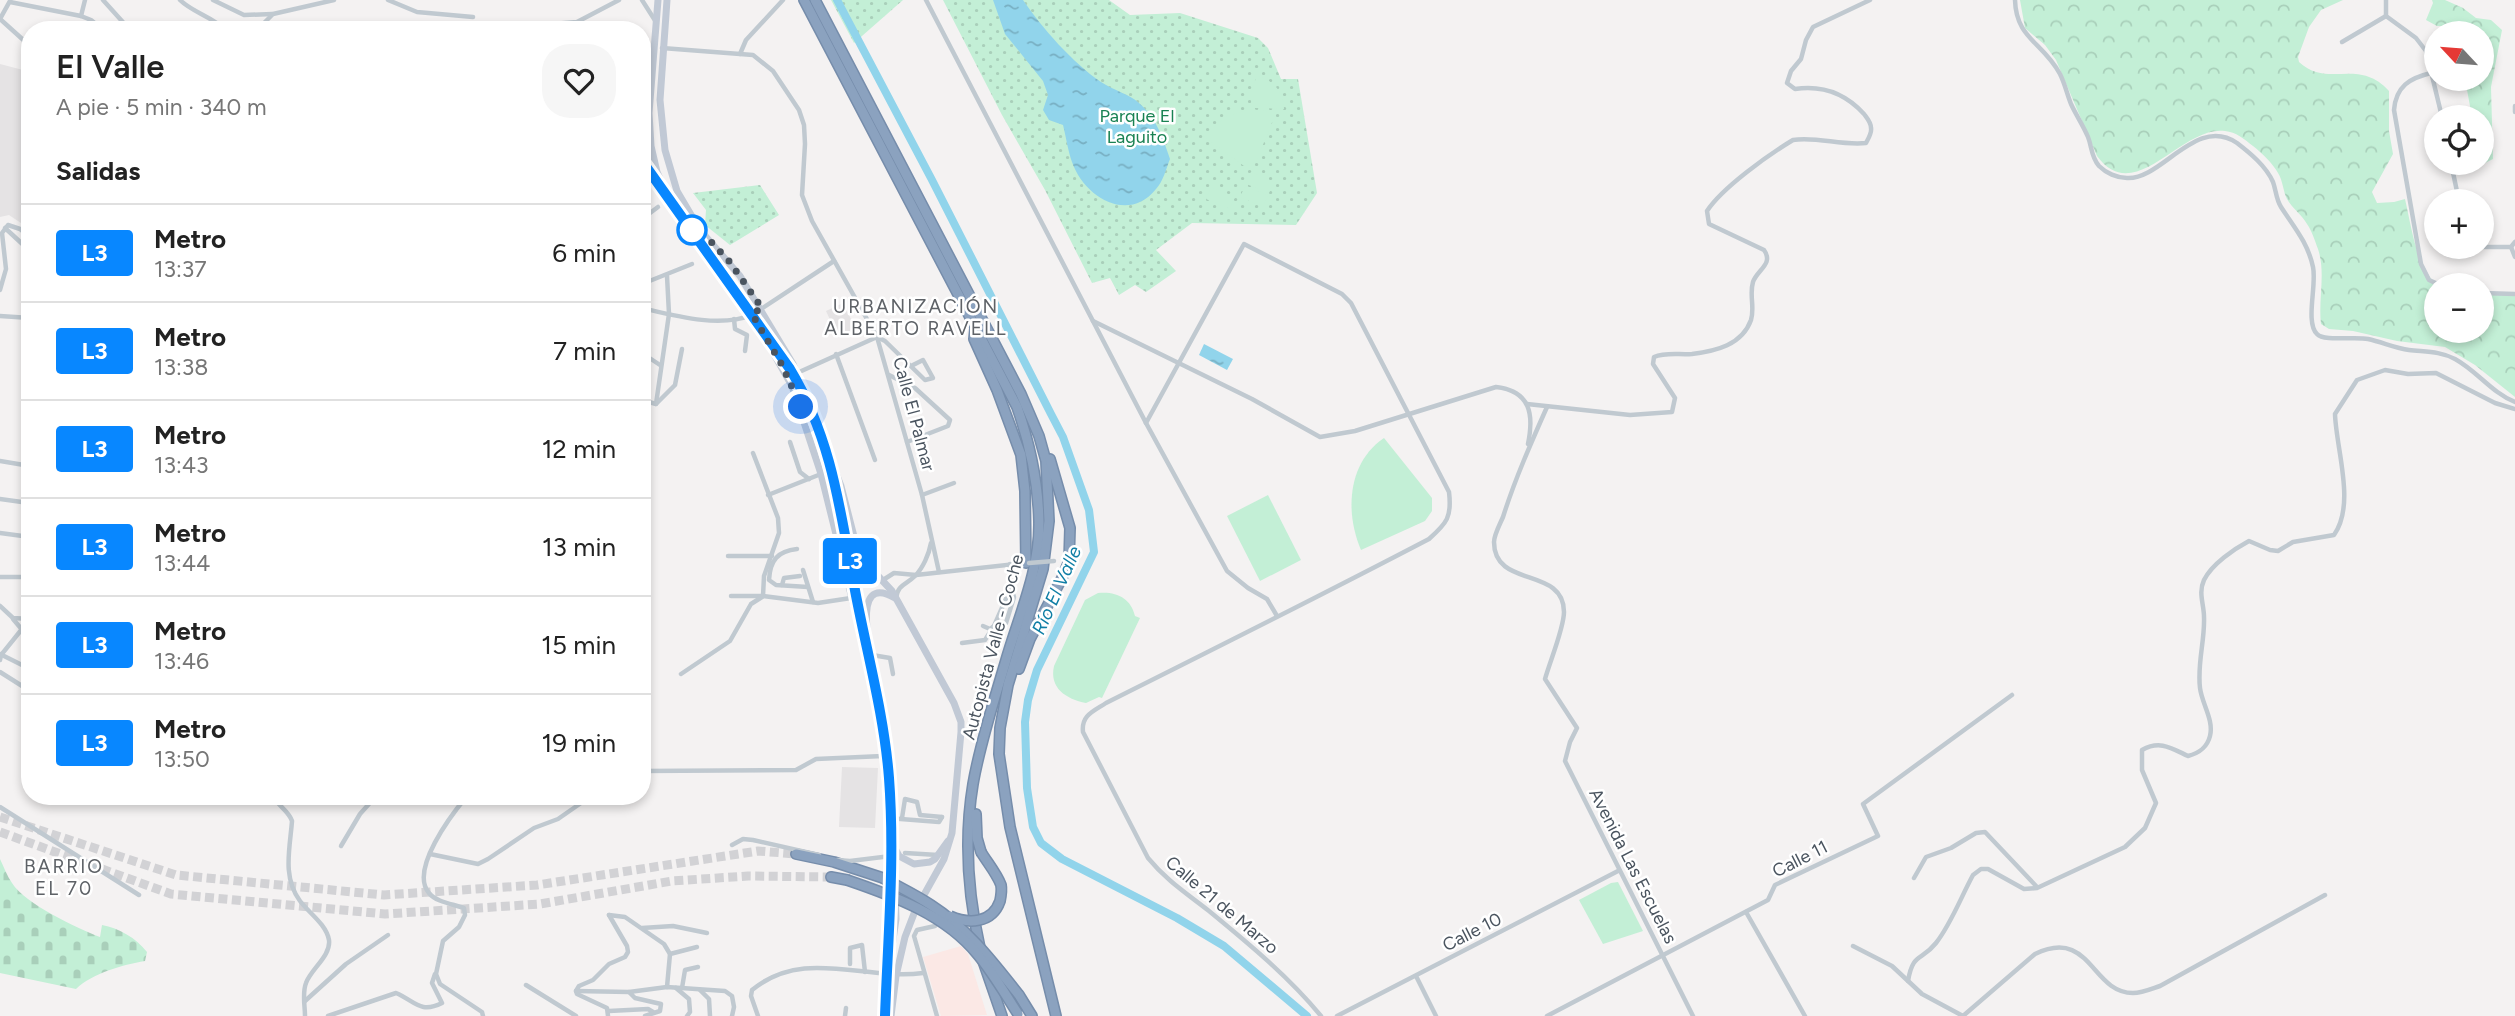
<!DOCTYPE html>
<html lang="es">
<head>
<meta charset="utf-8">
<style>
  body { margin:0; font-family:Figtree,sans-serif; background:#f6f6f6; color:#222; height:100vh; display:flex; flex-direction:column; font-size:26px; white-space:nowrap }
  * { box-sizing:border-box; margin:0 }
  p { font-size:23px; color:#767676 }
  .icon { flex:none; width:38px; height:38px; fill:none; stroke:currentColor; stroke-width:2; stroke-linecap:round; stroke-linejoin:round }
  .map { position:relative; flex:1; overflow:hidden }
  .drawer { position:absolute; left:21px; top:21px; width:630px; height:784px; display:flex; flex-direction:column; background:#fff; border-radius:28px; box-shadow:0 4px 10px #0003 }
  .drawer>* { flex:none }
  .badge { padding:0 14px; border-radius:5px; font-size:24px; line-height:46px }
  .needle { width:46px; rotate:296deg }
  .controls { position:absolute; left:2424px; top:21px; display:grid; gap:14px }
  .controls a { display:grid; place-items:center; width:70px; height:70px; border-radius:50%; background:#fff; box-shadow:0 4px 10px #0003; font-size:35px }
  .you { position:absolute; width:35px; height:35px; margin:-18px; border:5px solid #fff; border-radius:50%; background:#1a73e8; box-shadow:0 0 0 10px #1a73e833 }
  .map>.badge { position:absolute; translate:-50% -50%; box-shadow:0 0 0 4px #fff }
  h2 { padding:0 35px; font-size:26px; line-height:63px }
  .round { display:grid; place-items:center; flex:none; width:74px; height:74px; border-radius:28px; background:#f6f6f6 }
  .head { display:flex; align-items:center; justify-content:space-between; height:119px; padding:0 35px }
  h1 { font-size:33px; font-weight:600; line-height:52px }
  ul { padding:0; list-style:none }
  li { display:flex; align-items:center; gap:21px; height:98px; padding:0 35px; border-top:2px solid #e0e0e0 }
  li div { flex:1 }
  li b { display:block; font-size:26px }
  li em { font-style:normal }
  li .badge { min-width:77px; font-weight:700; text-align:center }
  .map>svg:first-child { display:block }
  .education { fill:#e5e3e4 }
  .medical { fill:#fbe8e5 }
  .grass { fill:url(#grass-dots) }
  .forest { fill:url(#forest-crowns) }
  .cemetery { fill:url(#cemetery-stones) }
  .pitch { fill:#c3efd6 }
  .water { fill:url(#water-ripples) }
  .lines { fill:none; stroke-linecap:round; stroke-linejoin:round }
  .river { stroke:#91d4eb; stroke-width:8 }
  .motorway-tunnel { stroke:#d2d2d5; stroke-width:9; stroke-dasharray:9 4.5; stroke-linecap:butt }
  .motorway-casing { stroke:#768dab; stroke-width:12 }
  .minor { stroke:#c0c9d0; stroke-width:4.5 }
  .secondary { stroke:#c1c9d5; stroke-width:7 }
  .motorway { stroke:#8ba2bf; stroke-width:9 }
  .motorway-bridge-casing { stroke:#768dab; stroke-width:12; stroke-linecap:butt }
  .minor-bridge { stroke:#c0c9d0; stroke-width:4.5 }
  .motorway-bridge { stroke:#8ba2bf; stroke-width:9 }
  .line-casing { stroke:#fff; stroke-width:16 }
  .line { stroke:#0887ff; stroke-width:10 }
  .walk { stroke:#4a545f; stroke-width:7; stroke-dasharray:0 12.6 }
  .stop-dot { fill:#fff; stroke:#0887ff; stroke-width:3.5 }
  .labels { text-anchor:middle; stroke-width:5; stroke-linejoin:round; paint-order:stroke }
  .park-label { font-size:18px; fill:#1a8253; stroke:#fff }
  .street-label { font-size:18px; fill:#4a545f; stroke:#fff }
  .neighbourhood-label { font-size:19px; letter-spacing:2px; fill:#5e6267; stroke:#fff }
  .water-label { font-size:19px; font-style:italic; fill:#0f7ea5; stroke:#fff }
</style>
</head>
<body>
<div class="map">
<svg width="2515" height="1016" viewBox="0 0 2515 1016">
  <defs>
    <pattern id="grass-dots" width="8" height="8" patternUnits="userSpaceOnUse" patternTransform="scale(1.75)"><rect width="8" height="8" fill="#c3efd6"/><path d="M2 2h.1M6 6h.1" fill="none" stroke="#a9cfba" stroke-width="1.8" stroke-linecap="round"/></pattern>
    <pattern id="forest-crowns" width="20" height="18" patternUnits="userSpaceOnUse" patternTransform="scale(1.75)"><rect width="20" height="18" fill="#c3efd6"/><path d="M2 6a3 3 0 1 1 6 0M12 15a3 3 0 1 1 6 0" fill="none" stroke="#a9cfba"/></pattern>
    <pattern id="cemetery-stones" width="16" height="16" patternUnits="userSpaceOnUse" patternTransform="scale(1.75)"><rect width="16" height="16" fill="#c3efd6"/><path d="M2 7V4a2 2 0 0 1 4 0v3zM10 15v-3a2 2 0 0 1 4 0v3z" fill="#a9cfba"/></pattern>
    <pattern id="water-ripples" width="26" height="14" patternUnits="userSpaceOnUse" patternTransform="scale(1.75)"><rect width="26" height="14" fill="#91d4eb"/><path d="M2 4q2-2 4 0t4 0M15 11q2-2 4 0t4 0" fill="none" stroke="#78afc2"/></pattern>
  </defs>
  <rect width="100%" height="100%" fill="#f4f2f2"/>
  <g class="education">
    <polygon points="0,64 23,70 30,87 30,229 9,215 0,217"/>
    <polygon points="843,303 856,329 838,337 826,311"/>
    <polygon points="842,767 878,768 875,828 839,827"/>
  </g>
  <polygon class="medical" points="961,946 968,954 987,1015 941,1016 923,957"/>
  <g class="grass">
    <polygon points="831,0 903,0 854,43"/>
    <polygon points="943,0 1109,0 1130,15 1180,13 1258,38 1268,48 1281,79 1298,79 1317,193 1296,225 1192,223 1156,250 1176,271 1146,292 1135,285 1119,295 1110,278 1092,283 1045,190 1002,115"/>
    <polygon points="760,185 779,215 730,245 705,225 706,210 693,193"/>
  </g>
  <g class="forest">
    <path d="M2020,0H2343L2321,10L2309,27L2298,57L2299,62C2328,89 2358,57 2389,91V131L2393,154L2372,192L2377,203L2394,202L2405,199C2412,229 2415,261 2436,285V331H2482V291L2515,294V397L2475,365L2445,347L2397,341L2353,331L2329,329L2321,324C2318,299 2326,273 2318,249C2315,241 2312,231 2307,224C2302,215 2292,208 2287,199C2283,191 2283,181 2278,173C2273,164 2262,153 2253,146C2244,139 2236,132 2225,131C2181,125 2135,208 2097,156L2056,60L2045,45L2025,28Z"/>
    <polygon points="2432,0 2445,0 2463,8 2476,18 2491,20 2502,30 2491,87 2493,159 2483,164 2482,117 2472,117 2465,79 2482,79 2482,33 2456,33 2453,26 2437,26 2426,20 2433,3"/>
  </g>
  <path class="cemetery" d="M0,859C4,867 7,876 12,883C25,904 77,928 100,937L102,925C119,928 136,938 147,952L145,961C122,965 93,973 76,989L0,973Z"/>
  <g class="pitch">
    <path d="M1257,75C1273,81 1284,91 1284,109L1255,108C1246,100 1254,85 1257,75Z"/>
    <polygon points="1250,109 1266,111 1275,115 1256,162 1244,166 1203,136 1227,116"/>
    <polygon points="1251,172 1274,182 1269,193 1246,184"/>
    <polygon points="1245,186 1268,195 1263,207 1240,197"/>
    <polygon points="1211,187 1235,197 1230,209 1206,199"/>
    <path d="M1384,438L1432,498V511L1425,521L1361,550C1345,513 1347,463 1384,438Z"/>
    <polygon points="1268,495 1301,560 1260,581 1227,516"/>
    <path d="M1098,593C1116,591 1131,598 1135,616L1140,618L1102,698L1099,697L1086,703C1066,699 1049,688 1054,666L1085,600Z"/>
    <polygon points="1618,882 1643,931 1603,944 1579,900 1611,883"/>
  </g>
  <g class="water">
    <path d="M993,0H1023C1042,28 1073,63 1101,82C1113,90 1129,94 1139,103C1157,119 1163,138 1170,159C1166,169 1163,182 1156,189C1128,224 1084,197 1072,162C1068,151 1066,137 1063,125L1049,120L1043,110L1048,95L1043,81L1005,34Z"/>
    <polygon points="1204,344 1233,359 1227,370 1199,355"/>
  </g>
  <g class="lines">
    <polyline class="river" points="837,0 932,180 1051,414 1063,437 1089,510 1094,552 1037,670 1028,700 1025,722 1027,788 1033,827 1041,843 1062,859 1177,918 1224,946 1307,1016"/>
    <g class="motorway-tunnel">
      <polyline points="0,817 176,875 384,895 537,885 758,851 796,854"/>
      <polyline points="0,832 171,894 385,914 540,904 672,881 748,876 831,877"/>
    </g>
    <g class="motorway-casing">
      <g id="motorway">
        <path d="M804,0L1017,407C1030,444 1038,482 1039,521C1040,570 1019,615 1006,660C994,701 980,743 973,784C964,838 968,895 980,948"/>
        <polyline points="815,0 1021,394 1039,436 1046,461 1049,521 1043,569 1008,685 1000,728 999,754 1010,827 1056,1016"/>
        <polyline points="975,329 974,339 997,390 1021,455 1025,491 1026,563"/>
        <polyline points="1019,669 1030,639 1062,578 1069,561 1070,528 1050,459"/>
        <polyline points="976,814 977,838 981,852"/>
        <polyline points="796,854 834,862 883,878"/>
        <polyline points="831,877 847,880"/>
        <polyline points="983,961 1002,1016"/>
        <polyline points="1019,995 1032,1016"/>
      </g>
    </g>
    <g class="minor">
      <polyline points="103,0 130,30"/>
      <path d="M180,0C193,13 212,16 225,30"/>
      <polyline points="213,0 244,15 272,14"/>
      <polyline points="388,0 417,12 473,17"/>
      <polyline points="642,0 656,22"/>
      <polyline points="926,0 1146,423 1227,571 1248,588 1267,599 1277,616"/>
      <path d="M2015,0C2016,39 2043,42 2060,74C2065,84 2067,94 2071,104C2076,115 2083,125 2088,137C2092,147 2091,157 2099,166C2106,173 2117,178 2127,178C2162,180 2196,115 2237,143C2250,153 2266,166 2273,182C2276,190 2276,199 2281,207C2294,227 2308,243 2313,267C2317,285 2305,322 2317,334C2324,342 2355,336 2368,339C2382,342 2395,348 2409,350C2425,352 2440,351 2455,359C2477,371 2492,393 2515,402"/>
      <polyline points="2386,0 2386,16 2416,38 2426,51 2442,117"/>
      <polyline points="10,2 81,16 91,20 103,30"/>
      <polyline points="81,16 85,0"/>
      <polyline points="0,19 30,46"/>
      <polyline points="0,19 10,1"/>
      <polyline points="257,30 273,14 334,0"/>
      <polyline points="551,30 552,24 577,22 619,0"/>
      <polyline points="2342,42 2386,16"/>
      <polyline points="662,48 753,55 773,71 799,110 804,125 805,144 802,195 812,221 877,337 922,495 939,572"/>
      <polyline points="740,54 746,40 783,0"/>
      <path d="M2431,73C2410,78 2396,86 2394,110L2421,264L2429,280L2440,285"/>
      <polyline points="642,74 651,69"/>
      <polyline points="2515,106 2515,112"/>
      <polyline points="642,162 653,155"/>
      <polyline points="2451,163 2459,201"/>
      <polyline points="642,219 658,207"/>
      <polyline points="5,228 30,251"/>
      <polyline points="2480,247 2511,247 2515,242"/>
      <polyline points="2511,247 2515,257"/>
      <polyline points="642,284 692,264"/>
      <polyline points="0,290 6,269 2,233 8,225 20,229 30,237"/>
      <polyline points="2482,293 2515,294"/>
      <path d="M642,308C676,316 719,328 752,315L834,261"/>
      <polyline points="0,316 30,318"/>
      <polyline points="734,319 735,329 747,335 745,351"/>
      <path d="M1093,321L1252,399L1320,437L1355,431L1496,387C1531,391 1534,415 1528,444"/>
      <polyline points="642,353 660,365"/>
      <polyline points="836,354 875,460"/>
      <polyline points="797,373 877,337 885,341 925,380 933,378 923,360 911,366"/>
      <polyline points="889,375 915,388 950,420 948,426 907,442"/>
      <polyline points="28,376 30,366"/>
      <polyline points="642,400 656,404 675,385 682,349"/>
      <polyline points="656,404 669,314 667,276"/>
      <path d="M1527,404L1630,415L1672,412L1675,398L1653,364L1654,357C1666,352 1679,355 1692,354C1716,351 1742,345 1751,320C1755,307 1749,295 1753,282C1757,270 1774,264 1764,250L1709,224L1707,211C1722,188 1768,155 1793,140C1816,136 1842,146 1866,143C1868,139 1872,133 1871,128C1871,122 1867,118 1864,114C1845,93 1822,85 1795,89L1787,83L1791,71L1801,59L1806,40L1813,27L1870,0"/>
      <path d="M1547,407C1531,443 1515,479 1503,517C1500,524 1494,535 1494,542C1494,589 1564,566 1564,612C1564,628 1550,661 1545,679L1577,728L1570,742L1565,761L1693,1016"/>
      <path d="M1146,423L1244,244L1342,294L1351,303L1449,492C1452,517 1447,523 1429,539C1322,595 1214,649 1106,703C1094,711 1081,715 1083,732L1148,858C1167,881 1186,893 1209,911C1248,943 1289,977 1321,1016"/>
      <polyline points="790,442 800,472 809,479"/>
      <polyline points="753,453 778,518 779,533 764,576 763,596"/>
      <polyline points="0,461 30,466"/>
      <polyline points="768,495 821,474"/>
      <polyline points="922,495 954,483"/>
      <polyline points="0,499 29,503"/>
      <polyline points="0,533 30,537"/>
      <path d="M797,549C778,551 770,560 769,580L776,585L808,587"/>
      <polyline points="728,556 772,556"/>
      <polyline points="803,570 813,602"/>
      <polyline points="0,577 30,577"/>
      <polyline points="883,580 894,573 916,575 1025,563"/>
      <polyline points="782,585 784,578 800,576"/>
      <polyline points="731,596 763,596 818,603 851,598"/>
      <path d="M896,598C898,584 906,585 915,576C923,568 929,554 931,543"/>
      <polyline points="0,606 13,618 30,619"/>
      <polyline points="13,619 30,639"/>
      <polyline points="983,626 990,629 994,626 1009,592 1010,564"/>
      <polyline points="994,626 1006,623 1014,597 1013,594 1009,592"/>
      <polyline points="962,643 985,640 992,629"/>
      <polyline points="0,654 30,669"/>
      <polyline points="872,655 890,658 893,674"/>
      <polyline points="0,660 1,655 22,629"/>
      <polyline points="0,672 30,691"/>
      <polyline points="681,674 730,641 751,604 762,597"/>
      <polyline points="642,771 796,770 816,759 883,756"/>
      <path d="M273,796C278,806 289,811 292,821C290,848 282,877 300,901C309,913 326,924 329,940C331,956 311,969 306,983C302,993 305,1006 305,1016"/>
      <path d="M467,796C452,814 409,870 429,893C436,902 453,904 464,908L465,915L459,927L443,941L436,974L440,984L482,1012L483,1016"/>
      <polyline points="0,807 139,895"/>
      <polyline points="888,818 939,822 942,817"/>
      <polyline points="902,818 905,799 917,802 920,815 942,817"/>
      <polyline points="732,845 743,839 753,840 819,855"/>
      <polyline points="341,846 360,814 376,796"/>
      <polyline points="905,853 938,855"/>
      <polyline points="430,854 478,864 488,859 534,828 558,819 591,796"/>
      <polyline points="837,860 850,861 891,856"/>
      <polyline points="1914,878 1926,857 1951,848 1976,833 1985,832 2037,887"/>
      <polyline points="1746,912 1805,1016"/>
      <polyline points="609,915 625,917 664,944 670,954 667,987"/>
      <polyline points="935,926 917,930 914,936 937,1016"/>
      <polyline points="642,928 673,926 707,933"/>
      <polyline points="1853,946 1892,966 1922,994 1963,1016"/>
      <polyline points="670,954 697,947"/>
      <polyline points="850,964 850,948 862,945 865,972"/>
      <polyline points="1416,976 1436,1016"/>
      <path d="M1908,981C1913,952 1921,962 1936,943C1951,924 1961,897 1973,875L1981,869H1988L2024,889L2037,888L2125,847L2145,828L2156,803L2142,770V750C2160,740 2171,748 2188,756C2199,753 2207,748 2210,736C2214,720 2202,704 2200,688C2197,663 2205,641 2204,617C2204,604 2198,593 2204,580C2212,564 2234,549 2249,541L2270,550L2278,551L2293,542L2334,535C2356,504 2336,449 2335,414L2357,380L2385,370L2408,374L2436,373L2495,403L2515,409"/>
      <polyline points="526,985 576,1016"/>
      <polyline points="676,988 689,999 690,1012 687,1016"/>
      <polyline points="682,988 685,970 698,967"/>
      <polyline points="700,990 709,999 710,1016"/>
      <polyline points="576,991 629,992"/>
      <polyline points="305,1001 346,964 388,935"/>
      <polyline points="609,1011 648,1009 653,1012"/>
      <path d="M328,1016L396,993C415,1001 420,1014 442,1003L432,983L435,974"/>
      <polyline points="608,1016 607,1008 577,994 576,991 579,986 593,980 609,964 625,957 628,952 627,946 609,915"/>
      <polyline points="645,1016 660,1011 661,1004 635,998 629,992 667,987 725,991 732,996 734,1007 732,1016"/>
      <path d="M758,1016L751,996L752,990C804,947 864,981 923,973"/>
      <polyline points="845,1016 846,1008"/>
      <polyline points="1337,1016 1618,871"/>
      <polyline points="1547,1016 1768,900 1775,885 1878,836 1863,804 2012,695"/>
      <path d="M1963,1016L2035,954C2091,927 2091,993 2133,993C2142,993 2151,989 2160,986L2325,895"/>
    </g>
    <g class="secondary">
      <polyline points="658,0 649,113 651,146 657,172 674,211 690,235 752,315 792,386 821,474 880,711 889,838 895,889 896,919 882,1016"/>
      <polyline points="667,0 660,100 665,150 677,191 700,230 740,276 793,364 841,486 857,548 866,563 892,591 954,703 961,722 961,732 952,833 944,859 915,911 905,937 896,976 891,1016"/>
      <path d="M880,692C876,675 844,568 895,598"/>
      <polyline points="891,841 899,856 914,864 930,862 935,859 948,841"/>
    </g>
    <use href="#motorway" class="motorway"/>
    <g class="motorway-bridge-casing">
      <g id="motorway-bridge">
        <path d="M883,878C899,887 916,895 931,905C967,928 993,962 1019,995"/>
        <path d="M847,880C894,896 946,915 978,955C993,973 1005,994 1018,1014"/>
        <path d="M950,916C968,924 992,924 1000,901C1001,896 1002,890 1001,885C997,874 987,862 981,852"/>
      </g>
    </g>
    <polyline class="minor-bridge" points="1029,563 1054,561"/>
    <use href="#motorway-bridge" class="motorway-bridge"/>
  </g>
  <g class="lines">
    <g class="line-casing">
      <path id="line" d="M642,161L790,369C831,437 840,508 854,585C866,650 884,713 889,778C895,857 888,937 885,1016"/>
    </g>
    <use href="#line" class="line"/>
    <polyline class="walk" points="692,230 700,230 729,261 762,308 752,314 782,365 801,407"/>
  </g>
  <circle class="stop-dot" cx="692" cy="230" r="14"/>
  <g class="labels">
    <g class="park-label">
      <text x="1137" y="122">Parque El<tspan x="1137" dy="21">Laguito</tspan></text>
    </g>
    <g class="street-label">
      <text transform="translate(914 414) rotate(75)" y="6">Calle El Palmar</text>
      <text transform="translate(993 647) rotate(-75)" y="6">Autopista Valle - Coche</text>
      <text transform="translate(1800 859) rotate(-27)" y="6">Calle 11</text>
      <text transform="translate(1633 866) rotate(63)" y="6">Avenida Las Escuelas</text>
      <text transform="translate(1222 905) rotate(40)" y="6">Calle 21 de Marzo</text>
      <text transform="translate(1472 932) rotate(-27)" y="6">Calle 10</text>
    </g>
    <g class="neighbourhood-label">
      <text x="916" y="313">URBANIZACIÓN<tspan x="916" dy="22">ALBERTO RAVELL</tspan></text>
      <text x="64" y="873">BARRIO<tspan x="64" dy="22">EL 70</tspan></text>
    </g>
    <g class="water-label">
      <text transform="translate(1056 590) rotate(-66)" y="7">Río El Valle</text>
    </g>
  </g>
</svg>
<div class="controls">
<a><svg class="needle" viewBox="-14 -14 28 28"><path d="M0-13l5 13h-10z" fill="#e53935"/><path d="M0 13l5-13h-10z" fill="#767676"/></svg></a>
<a><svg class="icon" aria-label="locate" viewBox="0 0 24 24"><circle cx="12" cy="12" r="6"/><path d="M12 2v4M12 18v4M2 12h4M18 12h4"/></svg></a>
<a>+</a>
<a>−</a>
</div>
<div class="you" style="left:801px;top:407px"></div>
<b class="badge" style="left:850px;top:561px;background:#0887ff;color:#fff">L3</b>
<section class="drawer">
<div class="head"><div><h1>El Valle</h1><p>A pie · 5 min · 340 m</p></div><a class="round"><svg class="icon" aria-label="heart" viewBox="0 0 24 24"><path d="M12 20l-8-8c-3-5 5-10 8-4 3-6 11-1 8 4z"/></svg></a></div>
<h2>Salidas</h2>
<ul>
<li><span class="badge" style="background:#0887ff;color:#fff">L3</span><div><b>Metro</b><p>13:37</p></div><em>6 min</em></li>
<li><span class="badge" style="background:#0887ff;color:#fff">L3</span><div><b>Metro</b><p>13:38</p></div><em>7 min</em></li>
<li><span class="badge" style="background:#0887ff;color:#fff">L3</span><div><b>Metro</b><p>13:43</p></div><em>12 min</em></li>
<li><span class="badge" style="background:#0887ff;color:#fff">L3</span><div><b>Metro</b><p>13:44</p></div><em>13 min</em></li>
<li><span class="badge" style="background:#0887ff;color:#fff">L3</span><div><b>Metro</b><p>13:46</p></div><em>15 min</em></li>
<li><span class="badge" style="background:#0887ff;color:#fff">L3</span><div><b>Metro</b><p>13:50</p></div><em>19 min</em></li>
</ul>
</section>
</div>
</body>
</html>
